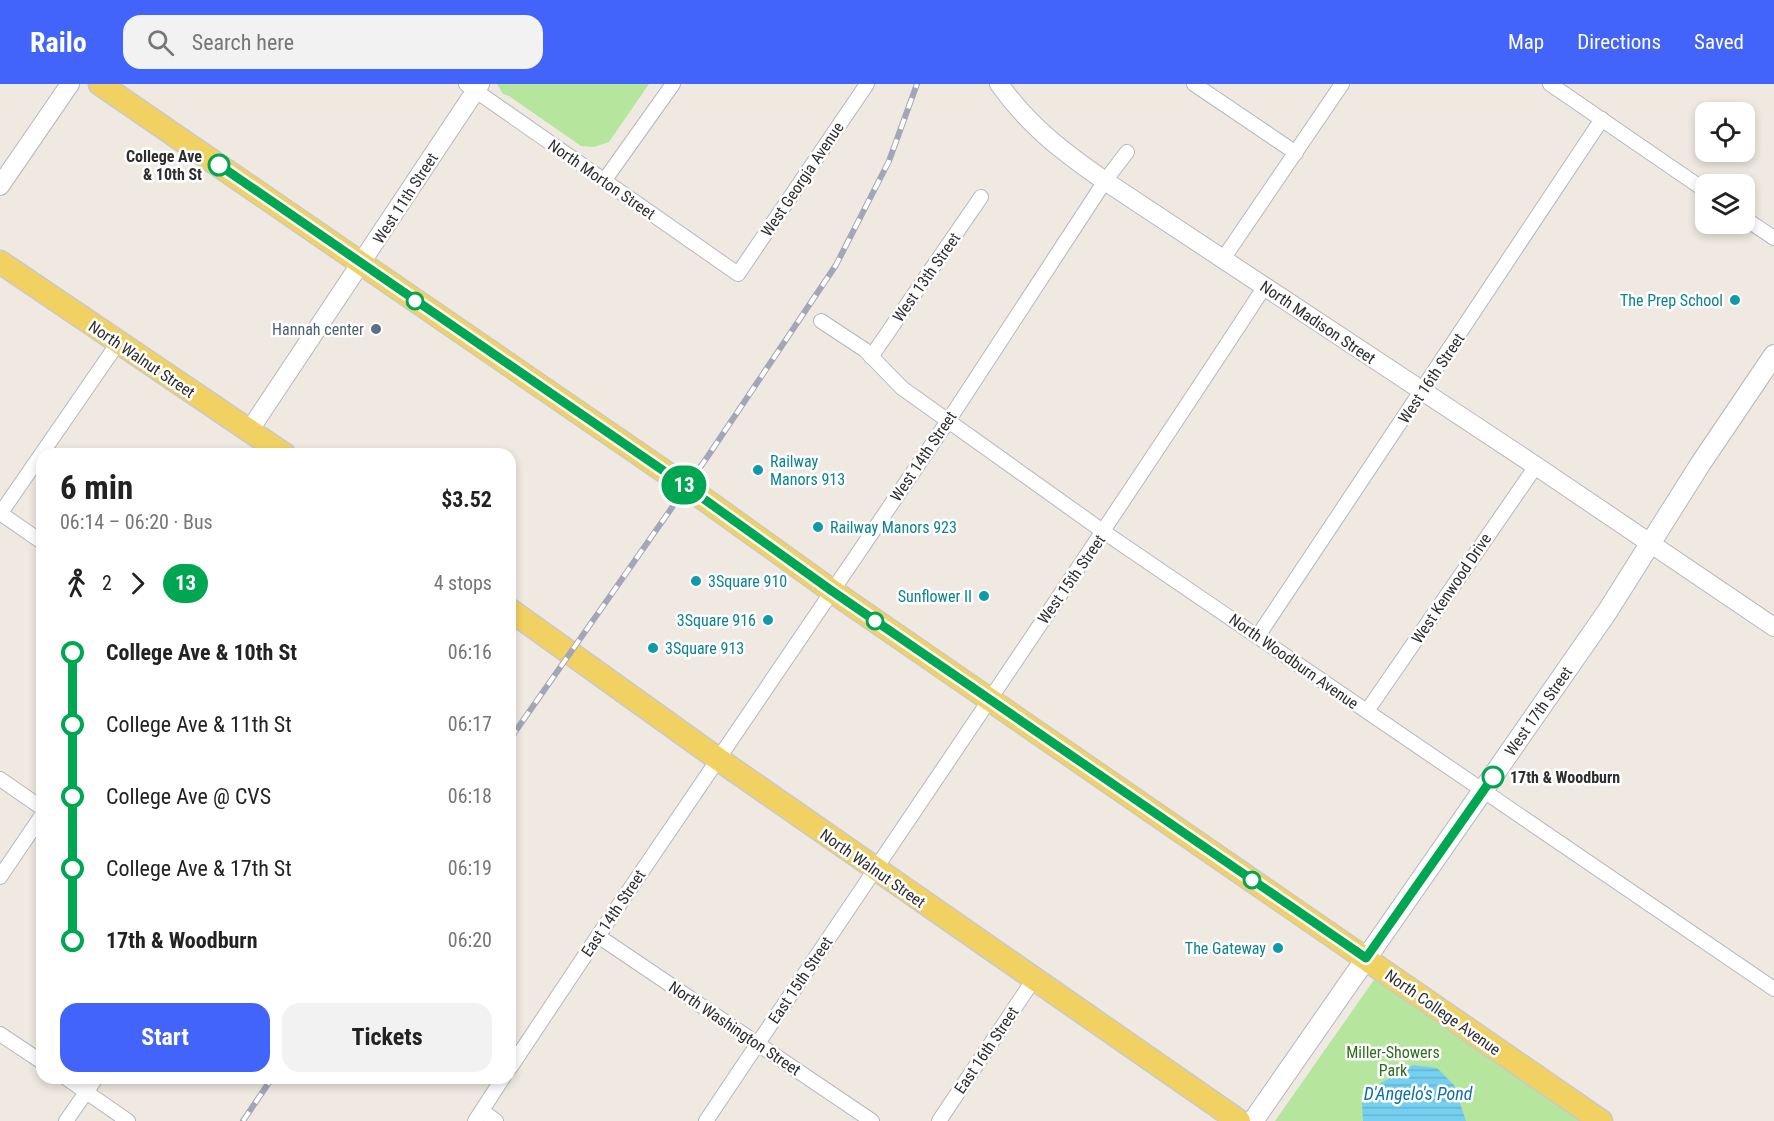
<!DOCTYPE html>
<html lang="en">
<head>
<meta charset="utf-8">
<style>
  body { margin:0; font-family:"Roboto Condensed",sans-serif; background:#f2f2f2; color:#222; height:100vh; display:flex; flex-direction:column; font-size:22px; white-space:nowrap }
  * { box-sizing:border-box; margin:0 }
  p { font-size:20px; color:#767676 }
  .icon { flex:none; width:33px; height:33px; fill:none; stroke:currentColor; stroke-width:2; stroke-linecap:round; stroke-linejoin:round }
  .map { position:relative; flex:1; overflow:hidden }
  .details { position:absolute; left:36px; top:364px; width:480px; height:636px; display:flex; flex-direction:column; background:#fff; border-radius:18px; box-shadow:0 3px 9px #0003 }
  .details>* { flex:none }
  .badge { padding:0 12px; border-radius:20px; font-size:21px; line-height:39px }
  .controls { position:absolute; left:1695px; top:18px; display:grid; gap:12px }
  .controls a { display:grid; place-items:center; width:60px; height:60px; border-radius:12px; background:#fff; box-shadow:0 3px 9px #0003; font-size:30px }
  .map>.badge { position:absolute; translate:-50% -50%; box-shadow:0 0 0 3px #fff }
  .legs { display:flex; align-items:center; gap:9px; height:66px; padding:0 24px; font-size:20px }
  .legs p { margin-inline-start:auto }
  .summary { display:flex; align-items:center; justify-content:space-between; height:102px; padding:0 24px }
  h1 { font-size:33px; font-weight:700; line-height:45px }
  .primary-button { display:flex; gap:12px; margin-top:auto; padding:12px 24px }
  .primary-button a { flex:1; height:69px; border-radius:18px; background:#4264fb; color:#fff; font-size:24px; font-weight:700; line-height:69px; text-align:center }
  .primary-button a+a { background:#f2f2f2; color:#222 }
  ul { padding:0 24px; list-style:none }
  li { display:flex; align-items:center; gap:21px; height:72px; font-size:22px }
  li i { display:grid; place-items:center; width:9px; height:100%; margin:0 8px; background:currentColor }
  li i::after { content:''; width:15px; height:15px; margin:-8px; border:4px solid; border-radius:50%; background:#fff }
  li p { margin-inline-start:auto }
  li:first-child i { background:linear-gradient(#0000 50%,currentColor 0) }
  li:last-child i { background:linear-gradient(currentColor 50%,#0000 0) }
  header { display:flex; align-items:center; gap:36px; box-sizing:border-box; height:84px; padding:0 30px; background:#4264fb; color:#fff }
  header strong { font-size:28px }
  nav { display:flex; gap:33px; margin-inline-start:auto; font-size:21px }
  .search { width:420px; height:54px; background:#f2f2f2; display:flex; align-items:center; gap:15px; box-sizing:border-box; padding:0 21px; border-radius:18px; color:#767676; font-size:22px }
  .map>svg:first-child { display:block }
  .grass { fill:#b6e59e }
  .water { fill:url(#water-rules) }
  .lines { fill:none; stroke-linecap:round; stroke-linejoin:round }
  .minor-casing { stroke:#b4b7c1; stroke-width:16 }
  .tertiary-casing { stroke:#b4b7c1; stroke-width:20 }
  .secondary-casing { stroke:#b4b7c1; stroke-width:22 }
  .primary-casing { stroke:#c9c9c9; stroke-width:25 }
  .minor { stroke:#fff; stroke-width:14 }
  .tertiary { stroke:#fff; stroke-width:18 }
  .secondary { stroke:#fff; stroke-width:20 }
  .primary { stroke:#f2d163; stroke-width:22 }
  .rail-casing { stroke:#a3a6b8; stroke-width:6 }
  .rail { stroke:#fff; stroke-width:4; stroke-dasharray:11; stroke-linecap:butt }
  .line-1-casing { stroke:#fff; stroke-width:14 }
  .line-1 { stroke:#00a651; stroke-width:9 }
  .stop-1-dot { fill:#fff; stroke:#00a651; stroke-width:3 }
  .culture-dot { fill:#0f9aa8; stroke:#fff; stroke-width:2 }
  .service-dot { fill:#5c6f8a; stroke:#fff; stroke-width:2 }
  .labels { text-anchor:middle; stroke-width:5; stroke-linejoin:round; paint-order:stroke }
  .stop-label { font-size:16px; font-weight:bold; fill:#2e2e2e; stroke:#fff; text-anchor:end }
  .street-label { font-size:16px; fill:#2e2e2e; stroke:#fff }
  .culture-label { font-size:16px; fill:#0d838f; stroke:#fff; text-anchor:end }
  .service-label { font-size:16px; fill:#4e5e75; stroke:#fff; text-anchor:end }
  .park-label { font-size:16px; fill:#2c6e1b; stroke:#fff }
  .water-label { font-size:18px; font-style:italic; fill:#0d6fa3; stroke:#fff }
</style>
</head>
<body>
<header>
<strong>Railo</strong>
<div class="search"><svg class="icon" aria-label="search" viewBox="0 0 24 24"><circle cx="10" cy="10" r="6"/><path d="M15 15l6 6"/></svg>Search here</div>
<nav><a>Map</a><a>Directions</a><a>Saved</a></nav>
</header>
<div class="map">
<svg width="1774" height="1037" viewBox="0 0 1774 1037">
  <defs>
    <pattern id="water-rules" width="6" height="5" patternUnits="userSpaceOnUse" patternTransform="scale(1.5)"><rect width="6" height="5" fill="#75cff0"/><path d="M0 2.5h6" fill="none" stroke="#66b2ce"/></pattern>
  </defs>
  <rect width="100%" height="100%" fill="#efe9e1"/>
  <g class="grass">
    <polygon points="497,0 649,0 609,58 594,63 581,62 509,12 503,10"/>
    <polygon points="1376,893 1584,1037 1275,1037"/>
  </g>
  <polygon class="water" points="1413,981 1437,984 1454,1001 1466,1037 1363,1037 1362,1019 1381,999"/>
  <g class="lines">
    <g class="minor-casing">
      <g id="minor">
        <polyline points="466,0 738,190 867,0"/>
        <polyline points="1194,0 1296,69"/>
        <polyline points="1550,0 1706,107"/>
        <polyline points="604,97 673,0"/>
        <polyline points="1744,134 1774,154"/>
        <polyline points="1223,175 1342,0"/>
        <polyline points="821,237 865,266 902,304 1104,448 1774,905"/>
        <polyline points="871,273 981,113"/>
        <polyline points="0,429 42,458"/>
        <polyline points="0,430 118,259"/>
        <polyline points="1258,552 1602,35"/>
        <polyline points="1367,627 1536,382"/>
        <polyline points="0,695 42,724"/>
        <polyline points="0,793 42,731"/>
        <polyline points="598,852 872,1037"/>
        <polyline points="0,950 42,978"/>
        <polyline points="510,984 598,852 956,325 1105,97 1127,68"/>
        <polyline points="66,994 128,1037"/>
        <polyline points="482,1027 496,1037"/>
        <polyline points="66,1037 96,994"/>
        <polyline points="475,1037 503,994"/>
        <path d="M706,1037C892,758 1082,483 1265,202"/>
        <polyline points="939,1037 1034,895"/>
      </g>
    </g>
    <g class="tertiary-casing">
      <g id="tertiary">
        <path d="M999,0C1029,42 1063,68 1105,97L1536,382L1774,543"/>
        <polyline points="0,102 70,0"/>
        <polyline points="249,347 480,0"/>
      </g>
    </g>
    <g class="secondary-casing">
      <polyline id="secondary" points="1253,1037 1607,528 1701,379 1774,271"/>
    </g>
    <g class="primary-casing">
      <g id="primary">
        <polyline points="100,0 690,405 832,507 1601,1037"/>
        <polyline points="0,178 284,370"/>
        <polyline points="510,526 718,675 1239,1037"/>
      </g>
    </g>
    <use href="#minor" class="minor"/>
    <use href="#tertiary" class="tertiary"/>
    <use href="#secondary" class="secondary"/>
    <use href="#primary" class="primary"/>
    <g class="rail-casing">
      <g id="rail">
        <polyline points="510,655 708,372 836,181 889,77 917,0"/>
        <polyline points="243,1037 272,994"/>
      </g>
    </g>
    <use href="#rail" class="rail"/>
  </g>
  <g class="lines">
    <g class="line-1-casing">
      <polyline id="line-1" points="219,81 690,405 832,507 1366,874 1493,693"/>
    </g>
    <use href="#line-1" class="line-1"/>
  </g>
  <g class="stop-1-dot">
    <circle cx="219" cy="81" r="10"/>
    <circle cx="415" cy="217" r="8"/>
    <circle cx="875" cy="537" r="8"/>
    <circle cx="1493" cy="693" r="10"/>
    <circle cx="1252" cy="796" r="8"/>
  </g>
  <g class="culture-dot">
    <circle cx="1735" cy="216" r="6"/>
    <circle cx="758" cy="386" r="6"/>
    <circle cx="818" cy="443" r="6"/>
    <circle cx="696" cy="497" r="6"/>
    <circle cx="984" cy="512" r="6"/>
    <circle cx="768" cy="536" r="6"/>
    <circle cx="653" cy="564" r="6"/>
    <circle cx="1278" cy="864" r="6"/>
  </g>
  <circle class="service-dot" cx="376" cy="245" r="6"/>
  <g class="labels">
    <g class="stop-label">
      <text x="202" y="78">College Ave<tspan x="202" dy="18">&amp; 10th St</tspan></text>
      <text x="1510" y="699" text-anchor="start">17th &amp; Woodburn</text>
    </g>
    <g class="street-label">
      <text transform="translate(602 95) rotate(35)" y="6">North Morton Street</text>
      <text transform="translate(802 95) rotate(-56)" y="6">West Georgia Avenue</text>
      <text transform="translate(405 114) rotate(-57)" y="6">West 11th Street</text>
      <text transform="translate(926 193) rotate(-55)" y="6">West 13th Street</text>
      <text transform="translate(1318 238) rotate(34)" y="6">North Madison Street</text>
      <text transform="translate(142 275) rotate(34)" y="6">North Walnut Street</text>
      <text transform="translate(1431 294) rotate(-56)" y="6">West 16th Street</text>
      <text transform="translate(923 372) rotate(-56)" y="6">West 14th Street</text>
      <text transform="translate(1071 495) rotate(-55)" y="6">West 15th Street</text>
      <text transform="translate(1451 504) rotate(-56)" y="6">West Kenwood Drive</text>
      <text transform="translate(1294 577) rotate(35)" y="6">North Woodburn Avenue</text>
      <text transform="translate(1538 627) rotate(-55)" y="6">West 17th Street</text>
      <text transform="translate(873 784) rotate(35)" y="6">North Walnut Street</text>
      <text transform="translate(613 829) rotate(-56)" y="6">East 14th Street</text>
      <text transform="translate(800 896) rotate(-56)" y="6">East 15th Street</text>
      <text transform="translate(1443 928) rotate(35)" y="6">North College Avenue</text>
      <text transform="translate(735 944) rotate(34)" y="6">North Washington Street</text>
      <text transform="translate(986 966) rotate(-56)" y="6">East 16th Street</text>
    </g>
    <g class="culture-label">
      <text x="1723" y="222">The Prep School</text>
      <text x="770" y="383" text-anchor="start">Railway<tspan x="770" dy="18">Manors 913</tspan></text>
      <text x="830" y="449" text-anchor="start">Railway Manors 923</text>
      <text x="708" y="503" text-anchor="start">3Square 910</text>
      <text x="972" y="518">Sunflower II</text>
      <text x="756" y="542">3Square 916</text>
      <text x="665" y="570" text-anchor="start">3Square 913</text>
      <text x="1266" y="870">The Gateway</text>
    </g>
    <g class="service-label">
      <text x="364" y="251">Hannah center</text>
    </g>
    <g class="park-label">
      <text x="1393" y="974">Miller-Showers<tspan x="1393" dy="18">Park</tspan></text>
    </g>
    <g class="water-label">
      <text x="1418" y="1016">D'Angelo's Pond</text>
    </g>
  </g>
</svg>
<div class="controls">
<a><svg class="icon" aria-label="locate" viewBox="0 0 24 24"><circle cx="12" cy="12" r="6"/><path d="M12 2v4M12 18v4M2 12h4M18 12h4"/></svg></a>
<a><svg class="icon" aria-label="layers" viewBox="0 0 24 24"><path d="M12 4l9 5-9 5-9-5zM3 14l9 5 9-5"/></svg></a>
</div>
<b class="badge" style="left:684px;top:401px;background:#00a651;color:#fff">13</b>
<section class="details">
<div class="summary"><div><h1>6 min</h1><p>06:14 – 06:20 · Bus</p></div><b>$3.52</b></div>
<div class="legs"><svg class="icon" aria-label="walk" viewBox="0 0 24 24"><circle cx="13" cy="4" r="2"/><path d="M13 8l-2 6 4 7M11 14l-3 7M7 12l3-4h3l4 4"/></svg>2<svg class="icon" aria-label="forward" viewBox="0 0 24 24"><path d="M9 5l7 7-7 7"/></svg><b class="badge" style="background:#00a651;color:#fff">13</b><p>4 stops</p></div>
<ul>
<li><i style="color:#00a651"></i><b>College Ave &amp; 10th St</b><p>06:16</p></li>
<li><i style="color:#00a651"></i><span>College Ave &amp; 11th St</span><p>06:17</p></li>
<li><i style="color:#00a651"></i><span>College Ave @ CVS</span><p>06:18</p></li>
<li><i style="color:#00a651"></i><span>College Ave &amp; 17th St</span><p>06:19</p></li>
<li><i style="color:#00a651"></i><b>17th &amp; Woodburn</b><p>06:20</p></li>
</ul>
<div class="primary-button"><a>Start</a><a>Tickets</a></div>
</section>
</div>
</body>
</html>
